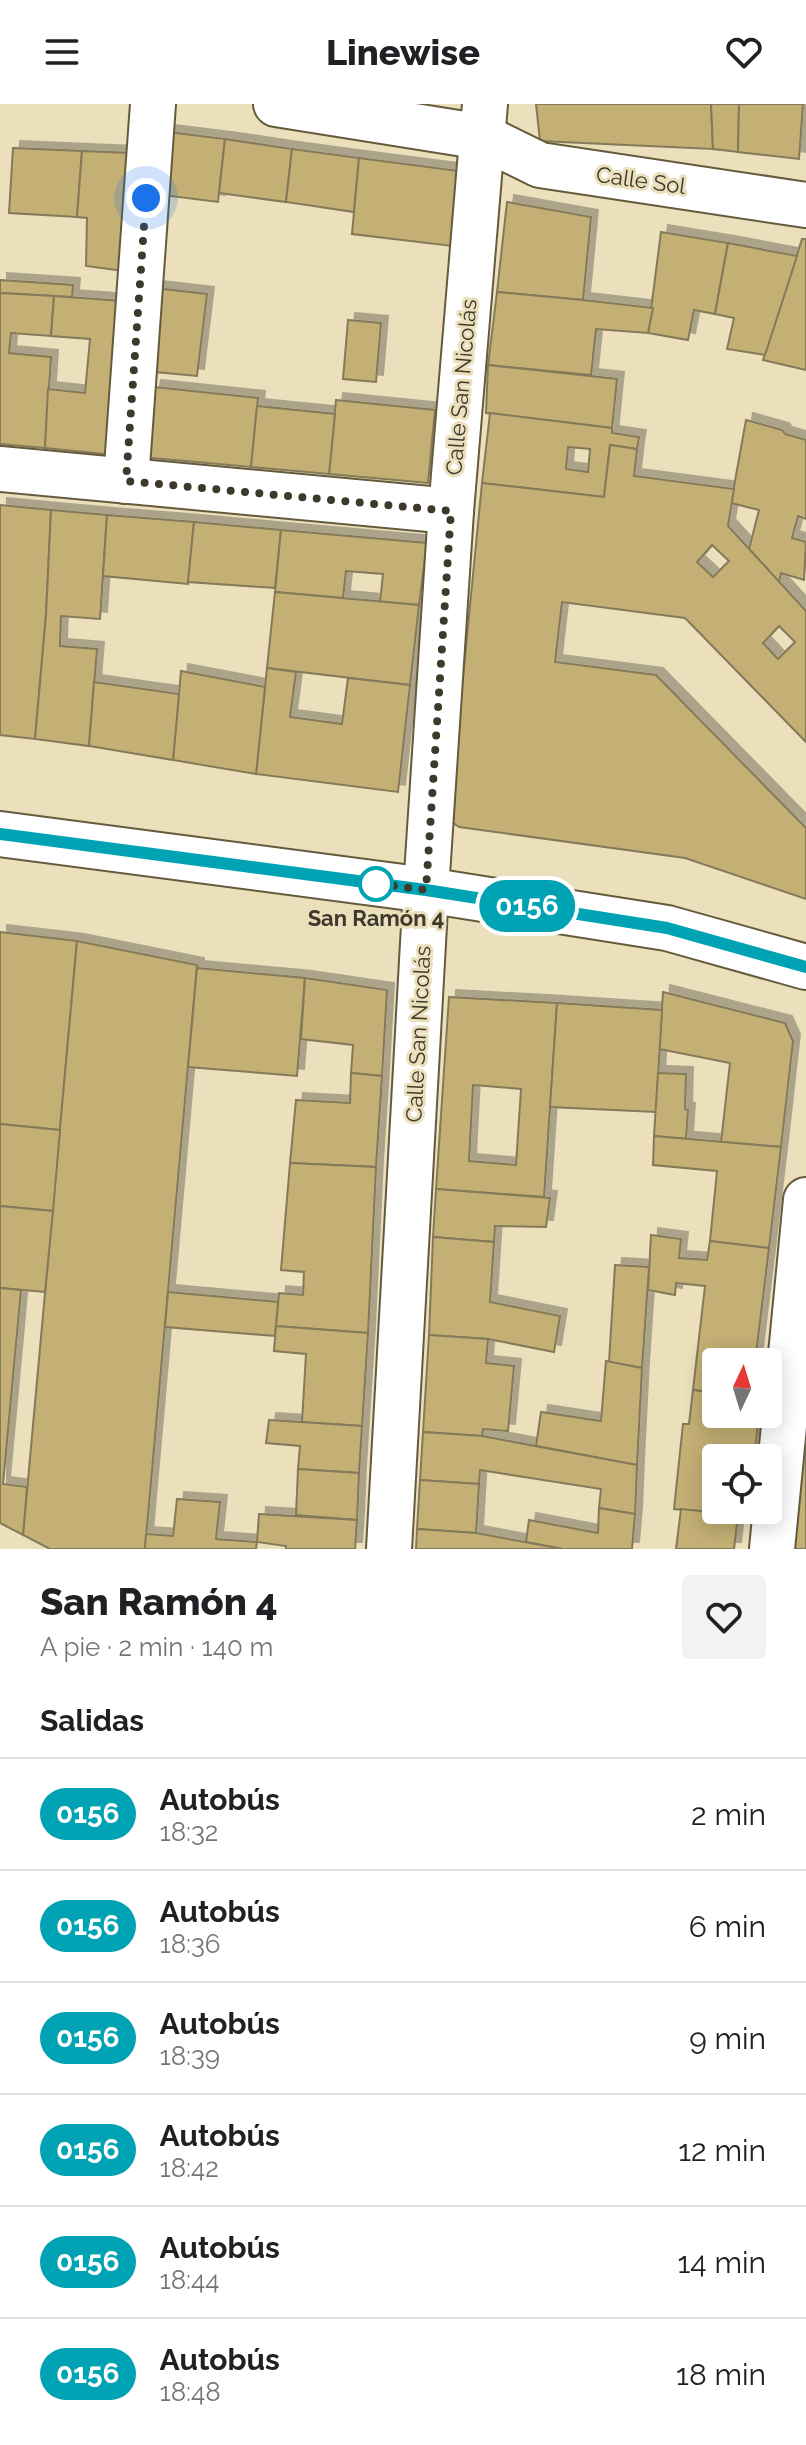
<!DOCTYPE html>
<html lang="es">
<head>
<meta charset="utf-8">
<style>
  body { margin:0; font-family:Raleway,sans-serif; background:#f2f2f2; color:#202124; height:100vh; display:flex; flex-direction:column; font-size:30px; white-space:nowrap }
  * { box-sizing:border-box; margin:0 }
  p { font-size:26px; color:#757577 }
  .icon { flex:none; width:44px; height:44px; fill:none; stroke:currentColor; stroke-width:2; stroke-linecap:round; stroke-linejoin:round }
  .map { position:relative; height:1445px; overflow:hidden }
  .drawer { display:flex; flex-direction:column; background:#fff; flex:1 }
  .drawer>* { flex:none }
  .badge { padding:0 16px; border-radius:26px; font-size:28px; line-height:52px }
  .needle { width:52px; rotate:4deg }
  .tools { position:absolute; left:702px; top:1244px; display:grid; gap:16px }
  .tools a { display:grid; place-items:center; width:80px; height:80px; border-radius:8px; background:#fff; box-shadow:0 4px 20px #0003; font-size:40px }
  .you { position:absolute; width:40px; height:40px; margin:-20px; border:6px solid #fff; border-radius:50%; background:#1a73e8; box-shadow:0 0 0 12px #1a73e833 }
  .map>.badge { position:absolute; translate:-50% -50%; box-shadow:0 0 0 4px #fff }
  h2 { padding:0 40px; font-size:30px; line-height:72px }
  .round { display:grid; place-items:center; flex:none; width:84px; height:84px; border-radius:8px; background:#f2f2f2 }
  .head { display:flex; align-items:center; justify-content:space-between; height:136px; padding:0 40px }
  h1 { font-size:38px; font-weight:800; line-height:60px }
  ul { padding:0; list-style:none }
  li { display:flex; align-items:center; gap:24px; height:112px; padding:0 40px; border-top:2px solid #e0e0e0 }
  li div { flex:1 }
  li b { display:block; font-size:30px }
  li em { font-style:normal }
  li .badge { min-width:88px; font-weight:700; text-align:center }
  header { display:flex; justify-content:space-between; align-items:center; height:104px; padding:0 40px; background:#fff; font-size:36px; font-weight:800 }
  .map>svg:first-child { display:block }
  .building { fill:#c4b074; stroke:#847a5a; stroke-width:2; fill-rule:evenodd; filter:url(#shadow) }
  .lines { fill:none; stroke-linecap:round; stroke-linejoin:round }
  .street-casing { stroke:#655b3c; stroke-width:48 }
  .secondary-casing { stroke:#655b3c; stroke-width:48 }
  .street { stroke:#fff; stroke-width:44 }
  .secondary { stroke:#fff; stroke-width:44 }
  .line-casing { stroke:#fff; stroke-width:18 }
  .line { stroke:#00a3b4; stroke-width:12 }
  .walk { stroke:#3d392b; stroke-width:8; stroke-dasharray:0 14.4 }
  .stop-dot { fill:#fff; stroke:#00a3b4; stroke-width:4 }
  .labels { text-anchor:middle; stroke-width:6; stroke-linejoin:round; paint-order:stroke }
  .street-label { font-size:22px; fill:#3d392b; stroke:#ebdfbc }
  .stop-label { font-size:22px; font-weight:bold; fill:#3d392b; stroke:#ebdfbc }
</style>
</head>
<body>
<header><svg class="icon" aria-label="menu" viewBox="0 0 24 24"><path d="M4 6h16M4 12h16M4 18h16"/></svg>Linewise<svg class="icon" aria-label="heart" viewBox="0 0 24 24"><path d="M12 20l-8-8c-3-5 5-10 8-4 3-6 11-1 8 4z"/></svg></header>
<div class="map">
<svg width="806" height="1445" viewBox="0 0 806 1445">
  <defs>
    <filter id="shadow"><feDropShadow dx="7" dy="-7" stdDeviation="0" flood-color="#0004"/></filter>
  </defs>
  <rect width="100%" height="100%" fill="#ebdfbc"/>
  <g class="building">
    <polygon points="536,0 711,0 713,45 540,37"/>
    <polygon points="711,0 739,0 738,48 713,45"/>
    <polygon points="739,0 803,0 799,55 738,48"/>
    <polygon points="168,28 225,35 218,98 162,91"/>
    <polygon points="225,35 292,45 286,98 219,89"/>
    <polygon points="13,44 82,47 77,113 9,109"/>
    <polygon points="292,45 359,54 354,108 286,98"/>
    <polygon points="82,47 132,49 124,167 86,162 87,114 77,113"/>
    <polygon points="359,54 459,67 452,142 352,130"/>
    <polygon points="507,98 591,113 583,196 497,188"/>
    <polygon points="661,128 728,139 715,210 694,206 688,236 648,229"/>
    <polygon points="802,135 806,135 806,266 763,256"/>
    <polygon points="728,139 797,152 765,251 727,245 734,214 715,210"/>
    <polygon points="0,176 73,181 72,193 0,189"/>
    <polygon points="155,184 207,190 197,272 155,268"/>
    <polygon points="497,188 583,196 653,204 648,229 596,225 591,271 488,261"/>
    <polygon points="0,189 54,192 51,232 11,229 9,249 51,253 45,344 0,340"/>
    <polygon points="54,192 122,197 113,343 104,350 45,344 48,285 85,289 90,235 51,232"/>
    <polygon points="348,216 381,219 376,278 343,275"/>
    <polygon points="488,261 617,275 612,324 486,309"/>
    <polygon points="154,283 258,294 251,363 141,353"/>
    <polygon points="336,296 435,306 428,379 329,370"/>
    <polygon points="257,302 335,310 329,370 251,363"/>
    <path d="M490,309L612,324V329L639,333L637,345L610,341L604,393L482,379ZM568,343L590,345L588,368L566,365Z"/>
    <polygon points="746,316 782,326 785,330 806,336 806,415 798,412 792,434 806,438 804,476 781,469 779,478 749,445 759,406 731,399"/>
    <path d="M610,341L637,345L634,372L734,385L728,422L806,507V638L685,514L562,498L555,558L656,571L806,724V795L685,754L459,723L449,716L482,379L604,393ZM712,441L729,457L713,473L697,458ZM779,522L795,538L778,555L763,539Z"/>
    <polygon points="0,401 51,406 46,511 35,635 0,631"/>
    <polygon points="51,406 107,411 100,515 61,512 60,542 97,545 89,642 35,635 46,511"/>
    <polygon points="107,411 194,418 188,480 103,472"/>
    <polygon points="194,418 281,426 275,484 188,478"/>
    <polygon points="281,426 427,439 419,501 380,498 383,470 346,467 343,494 275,488"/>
    <polygon points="275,488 419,501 410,581 267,564"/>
    <polygon points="267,564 296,568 290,613 342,620 348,574 410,581 398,688 256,670"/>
    <polygon points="181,567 265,583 256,670 173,656"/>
    <polygon points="94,578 179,590 173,656 89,642"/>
    <polygon points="0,828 77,837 60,1026 0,1020"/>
    <polygon points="77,837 197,861 145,1445 50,1445 23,1431"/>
    <polygon points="197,864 305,874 297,972 188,963"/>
    <polygon points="305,874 387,886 382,972 351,969 353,941 301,935"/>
    <polygon points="663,888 785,919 793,937 781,1043 721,1038 730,959 659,945"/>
    <path d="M449,893L557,899L544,1093L436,1085ZM473,981L521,985L516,1061L469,1057Z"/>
    <polygon points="557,899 662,906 656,1008 550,1003"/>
    <polygon points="351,969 382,972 376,1063 290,1059 296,996 350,999"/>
    <polygon points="658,969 686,970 685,1005 688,1006 686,1035 654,1032"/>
    <polygon points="0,1020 60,1026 53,1107 0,1102"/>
    <polygon points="654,1032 781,1043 769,1144 710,1137 717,1067 653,1061"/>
    <polygon points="290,1059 376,1063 368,1229 276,1222 279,1189 303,1191 304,1168 281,1166"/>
    <polygon points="436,1085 550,1094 546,1123 495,1122 494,1138 433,1133"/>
    <polygon points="0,1102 53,1107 45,1188 0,1184"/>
    <polygon points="651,1131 681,1135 679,1154 707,1156 710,1137 769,1144 755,1258 716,1258 716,1289 693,1286 705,1182 676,1179 675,1191 648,1186"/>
    <polygon points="433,1133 494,1138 490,1198 560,1212 554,1248 488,1235 429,1231"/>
    <polygon points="615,1161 649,1163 642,1264 609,1258"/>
    <polygon points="0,1184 21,1186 3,1380 27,1383 23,1431 0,1419"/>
    <polygon points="168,1188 278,1198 275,1232 165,1223"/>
    <polygon points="276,1222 368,1229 362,1322 302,1318 306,1250 274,1247"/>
    <polygon points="429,1231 488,1235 486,1259 514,1262 508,1327 483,1325 482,1332 423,1328"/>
    <polygon points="606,1257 642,1264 637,1361 536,1342 541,1308 601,1317"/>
    <polygon points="693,1286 716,1289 716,1310 759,1310 754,1354 716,1354 716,1406 748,1406 747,1411 674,1405 683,1320 689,1320"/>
    <polygon points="269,1316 362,1322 359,1369 298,1365 300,1342 266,1339"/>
    <polygon points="423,1328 482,1332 637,1361 635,1410 599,1404 601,1385 499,1369 480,1366 479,1380 420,1376"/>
    <polygon points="804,1342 806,1342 806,1445 791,1445"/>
    <polygon points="298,1365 359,1369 357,1416 296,1411"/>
    <polygon points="420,1376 479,1380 476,1429 417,1425"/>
    <polygon points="177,1395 220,1398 216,1435 257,1438 256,1445 145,1445 146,1430 173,1432"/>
    <polygon points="599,1404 635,1410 632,1445 563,1445 526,1438 529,1416 598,1429"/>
    <polygon points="681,1405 738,1411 734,1445 676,1445"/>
    <polygon points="259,1410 357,1416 355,1445 286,1445 286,1442 257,1438"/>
    <polygon points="417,1425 476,1429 563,1445 416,1445"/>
  </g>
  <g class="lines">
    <g class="street-casing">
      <g id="street">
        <polyline points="276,0 483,33 540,61 806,101"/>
        <polyline points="0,365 451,407"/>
        <polyline points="126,377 153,0"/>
        <polyline points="389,1445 426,786 451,407 485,0"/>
        <polyline points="772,1445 806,1096"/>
      </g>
    </g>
    <g class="secondary-casing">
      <polyline id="secondary" points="0,730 426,786 667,824 806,863"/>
    </g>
    <use href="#street" class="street"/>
    <use href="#secondary" class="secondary"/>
  </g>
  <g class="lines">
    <g class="line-casing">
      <polyline id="line" points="0,730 426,786 667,824 806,863"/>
    </g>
    <use href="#line" class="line"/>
    <polyline class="walk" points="146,94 126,377 451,407 426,786 365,778 376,780"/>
  </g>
  <circle class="stop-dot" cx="376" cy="780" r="16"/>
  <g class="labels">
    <g class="street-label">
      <text transform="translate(641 76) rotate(8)" y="8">Calle Sol</text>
      <text transform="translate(461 283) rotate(-85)" y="8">Calle San Nicolás</text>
      <text transform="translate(418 930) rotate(-87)" y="8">Calle San Nicolás</text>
    </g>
    <g class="stop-label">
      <text x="376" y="822">San Ramón 4</text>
    </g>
  </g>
</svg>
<div class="tools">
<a><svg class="needle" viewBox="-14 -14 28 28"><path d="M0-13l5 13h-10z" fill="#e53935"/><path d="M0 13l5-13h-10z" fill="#757577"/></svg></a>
<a><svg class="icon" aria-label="locate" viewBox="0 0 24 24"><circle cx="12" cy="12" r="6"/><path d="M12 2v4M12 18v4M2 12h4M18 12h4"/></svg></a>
</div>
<div class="you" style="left:146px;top:94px"></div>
<b class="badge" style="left:527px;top:802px;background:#00a3b4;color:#fff">0156</b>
</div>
<section class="drawer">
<div class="head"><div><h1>San Ramón 4</h1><p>A pie · 2 min · 140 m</p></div><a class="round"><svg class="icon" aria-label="heart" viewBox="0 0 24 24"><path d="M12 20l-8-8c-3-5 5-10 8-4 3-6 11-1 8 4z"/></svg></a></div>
<h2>Salidas</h2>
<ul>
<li><span class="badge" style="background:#00a3b4;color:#fff">0156</span><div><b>Autobús</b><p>18:32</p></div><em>2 min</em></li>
<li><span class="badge" style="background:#00a3b4;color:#fff">0156</span><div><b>Autobús</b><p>18:36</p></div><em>6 min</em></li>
<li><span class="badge" style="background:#00a3b4;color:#fff">0156</span><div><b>Autobús</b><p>18:39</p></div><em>9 min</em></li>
<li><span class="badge" style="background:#00a3b4;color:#fff">0156</span><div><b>Autobús</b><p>18:42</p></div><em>12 min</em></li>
<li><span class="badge" style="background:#00a3b4;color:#fff">0156</span><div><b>Autobús</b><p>18:44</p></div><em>14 min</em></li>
<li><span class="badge" style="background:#00a3b4;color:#fff">0156</span><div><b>Autobús</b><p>18:48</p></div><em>18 min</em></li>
</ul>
</section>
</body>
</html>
